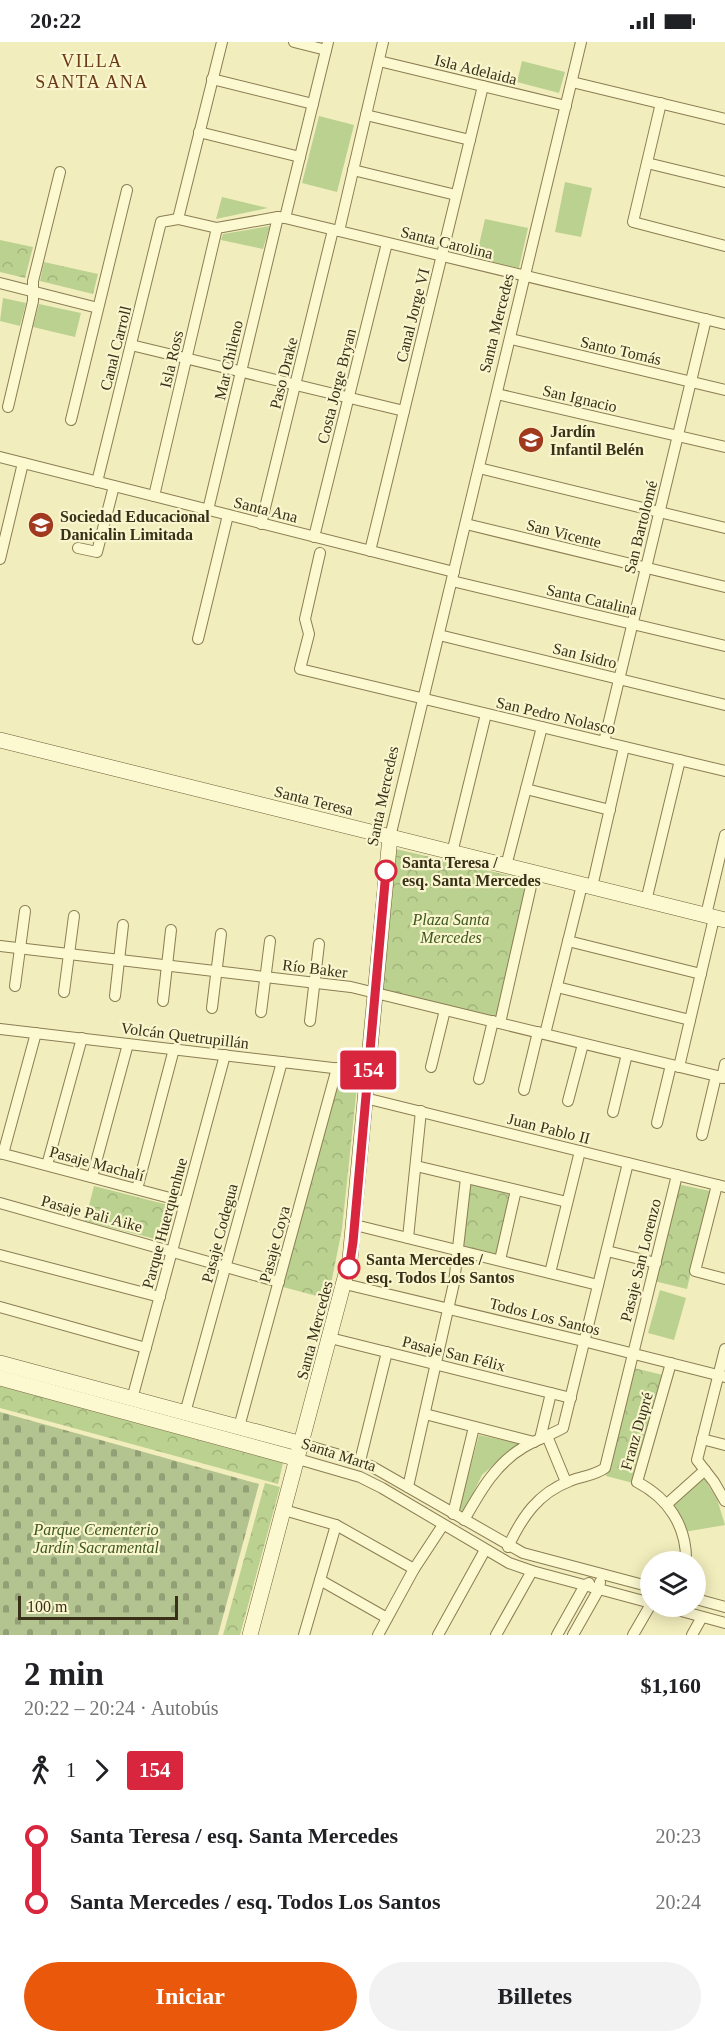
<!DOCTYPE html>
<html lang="es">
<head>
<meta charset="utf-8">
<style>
  body { margin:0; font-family:Georgia,serif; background:#f2f2f2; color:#202124; height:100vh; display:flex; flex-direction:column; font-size:22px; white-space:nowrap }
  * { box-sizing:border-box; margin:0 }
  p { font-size:20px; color:#757577 }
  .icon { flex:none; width:33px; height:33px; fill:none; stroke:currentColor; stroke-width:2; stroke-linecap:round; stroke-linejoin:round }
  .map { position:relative; height:1593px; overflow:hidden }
  .sheet { display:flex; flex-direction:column; background:#fff; flex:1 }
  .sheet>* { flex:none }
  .badge { padding:0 12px; border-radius:4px; font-size:21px; line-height:39px }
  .fabs { position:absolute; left:640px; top:1509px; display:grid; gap:12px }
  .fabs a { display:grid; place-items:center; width:66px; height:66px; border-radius:50%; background:#fff; box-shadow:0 3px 15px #0003; font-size:30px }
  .scale { position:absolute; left:18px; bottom:15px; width:160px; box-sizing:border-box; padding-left:6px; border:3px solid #39301a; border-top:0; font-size:16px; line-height:21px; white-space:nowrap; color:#39301a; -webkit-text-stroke:4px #f9f5cd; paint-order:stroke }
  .map>.badge { position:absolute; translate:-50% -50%; box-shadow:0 0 0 3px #fff }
  .legs { display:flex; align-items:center; gap:9px; height:66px; padding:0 24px; font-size:20px }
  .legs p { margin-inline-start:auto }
  .overview { display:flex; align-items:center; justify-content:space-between; height:102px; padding:0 24px }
  h1 { font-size:33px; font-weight:600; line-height:45px }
  .primary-button { display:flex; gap:12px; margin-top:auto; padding:12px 24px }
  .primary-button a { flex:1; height:69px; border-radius:36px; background:#ea580c; color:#fff; font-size:24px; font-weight:600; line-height:69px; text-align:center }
  .primary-button a+a { background:#f2f2f2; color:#202124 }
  ul { padding:0 24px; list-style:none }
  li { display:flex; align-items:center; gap:21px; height:66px; font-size:22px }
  li i { display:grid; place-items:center; width:9px; height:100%; margin:0 8px; background:currentColor }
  li i::after { content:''; width:15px; height:15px; margin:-8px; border:4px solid; border-radius:50%; background:#fff }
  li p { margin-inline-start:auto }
  li:first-child i { background:linear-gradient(#0000 50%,currentColor 0) }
  li:last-child i { background:linear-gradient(currentColor 50%,#0000 0) }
  .status { display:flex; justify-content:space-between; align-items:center; height:42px; padding:0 30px; background:#fff; direction:ltr }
  .status svg { height:16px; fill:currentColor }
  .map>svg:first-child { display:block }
  .grass { fill:#bbd190 }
  .cemetery { fill:url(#cemetery-stones) }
  .park { fill:url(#park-crowns) }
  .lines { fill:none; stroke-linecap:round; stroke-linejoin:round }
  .street-casing { stroke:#8b7d54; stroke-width:12 }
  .secondary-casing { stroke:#6d5d38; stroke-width:16 }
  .street { stroke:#fcf8d0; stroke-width:10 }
  .secondary { stroke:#fcf8d0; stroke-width:15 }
  .line-1-casing { stroke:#fff; stroke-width:14 }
  .line-1 { stroke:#d7263d; stroke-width:9 }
  .stop-1-dot { fill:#fff; stroke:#d7263d; stroke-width:3 }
  .labels { text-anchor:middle; stroke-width:4.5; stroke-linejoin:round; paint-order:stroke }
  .street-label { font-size:16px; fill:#39301a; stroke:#f9f5cd }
  .poi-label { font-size:16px; font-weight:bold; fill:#39301a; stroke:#f9f5cd; text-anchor:start }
  .stop-label { font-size:16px; font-weight:bold; fill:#39301a; stroke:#f9f5cd; text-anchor:start }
  .park-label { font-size:16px; font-style:italic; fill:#3d571f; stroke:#f9f5cd }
  .neighbourhood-label { font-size:18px; letter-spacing:1.5px; fill:#6a3916; stroke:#f9f5cd }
</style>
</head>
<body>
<div class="status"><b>20:22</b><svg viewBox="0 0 49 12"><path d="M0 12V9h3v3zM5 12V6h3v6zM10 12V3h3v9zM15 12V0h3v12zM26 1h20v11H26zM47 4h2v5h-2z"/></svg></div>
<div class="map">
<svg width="725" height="1593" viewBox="0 0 725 1593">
  <defs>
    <pattern id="cemetery-stones" width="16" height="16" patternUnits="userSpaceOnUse" patternTransform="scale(1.5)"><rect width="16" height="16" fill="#b3c490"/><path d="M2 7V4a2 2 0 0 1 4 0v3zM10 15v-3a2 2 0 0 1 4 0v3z" fill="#93a075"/></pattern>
    <pattern id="park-crowns" width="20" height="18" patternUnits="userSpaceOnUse" patternTransform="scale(1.5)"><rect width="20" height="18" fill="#bbd190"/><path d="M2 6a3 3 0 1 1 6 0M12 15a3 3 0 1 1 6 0" fill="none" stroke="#a2b47c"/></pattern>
  </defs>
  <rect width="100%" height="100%" fill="#f2edbc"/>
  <g class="grass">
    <polygon points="522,19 565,30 559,51 517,40"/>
    <polygon points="319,74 354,83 337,150 302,141"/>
    <polygon points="565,140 592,146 581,195 555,190"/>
    <polygon points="222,155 268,166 216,177"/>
    <polygon points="485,177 528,186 519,226 476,216"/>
    <polygon points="270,184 263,207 221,198 223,192"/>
    <polygon points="3,256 26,261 20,284 0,279"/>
    <polygon points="39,262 81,271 75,295 33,285"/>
    <polygon points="660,1248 686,1256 674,1298 648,1291"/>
    <polygon points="479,1393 523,1402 507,1411 482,1433 464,1470 459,1467"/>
    <polygon points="704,1436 717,1457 725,1483 684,1490 672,1462"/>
  </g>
  <polygon class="cemetery" points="0,1370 259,1442 218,1593 0,1593"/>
  <g class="park">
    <polygon points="0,198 33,205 25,236 0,230"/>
    <polygon points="44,220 98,232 93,252 40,239"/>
    <polygon points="396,807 528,838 496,979 377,947"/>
    <polygon points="338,1036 352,1038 357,1044 342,1187 328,1257 283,1245"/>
    <polygon points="469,1142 512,1153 497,1213 464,1204"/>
    <polygon points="677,1142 710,1149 687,1247 654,1239"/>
    <polygon points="94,1144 176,1165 167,1200 85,1179"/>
    <polygon points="634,1326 663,1333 633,1441 606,1434"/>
    <polygon points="0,1344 283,1421 278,1442 0,1366"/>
    <polygon points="265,1441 280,1445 240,1593 223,1593"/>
  </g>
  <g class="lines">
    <g class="street-casing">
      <g id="street">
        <polyline points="294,0 326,8"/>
        <polyline points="379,19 566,64"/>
        <polyline points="212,37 313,62"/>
        <polyline points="572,40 725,77"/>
        <polyline points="661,61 633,180 725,204"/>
        <polyline points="366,73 470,98"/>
        <polyline points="199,90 300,115"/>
        <polyline points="647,121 725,140"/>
        <polyline points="353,128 456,153"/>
        <polyline points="285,176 328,0"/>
        <polyline points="178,177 222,0"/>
        <polyline points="339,189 383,0"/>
        <polyline points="0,241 98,266"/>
        <polyline points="511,297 725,348"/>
        <polyline points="131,303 404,369"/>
        <polyline points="497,352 725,405"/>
        <polyline points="8,365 33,259 33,239 60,130"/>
        <polyline points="71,378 127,148"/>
        <polyline points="0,415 454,530"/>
        <polyline points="479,426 725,486"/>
        <polyline points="97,440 161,180 178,177 217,186 278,175 285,176 725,282"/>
        <polyline points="154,454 217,186"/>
        <polyline points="208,468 278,175"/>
        <polyline points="261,482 333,188"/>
        <polyline points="466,482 725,545"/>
        <polyline points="314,495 387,201"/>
        <polyline points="78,506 97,510 114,444"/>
        <polyline points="370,509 483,44"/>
        <polyline points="320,511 305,577 309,592 300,627 725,729"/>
        <polyline points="0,517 23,421"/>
        <polyline points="452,539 725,604"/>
        <polyline points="439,593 725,663"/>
        <polyline points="198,597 228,473"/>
        <polyline points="604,700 706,277"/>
        <polyline points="526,747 610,768"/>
        <polyline points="390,795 581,0"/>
        <polyline points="452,811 486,672"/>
        <polyline points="506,824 542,685"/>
        <polyline points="592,845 624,705"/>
        <polyline points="646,859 680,718"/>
        <polyline points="706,873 725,793"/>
        <polyline points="568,899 701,932"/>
        <polyline points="0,904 351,945 725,1036"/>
        <polyline points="15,944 25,869"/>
        <polyline points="557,945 690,978"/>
        <polyline points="64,950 74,874"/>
        <polyline points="115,954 123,883"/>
        <polyline points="163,959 171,888"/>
        <polyline points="212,966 221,892"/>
        <polyline points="261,970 270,899"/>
        <polyline points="310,979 319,902"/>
        <polyline points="500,981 534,831"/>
        <polyline points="0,987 367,1030"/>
        <polyline points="545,992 582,843"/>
        <polyline points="431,1025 445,968"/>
        <polyline points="679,1025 714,876"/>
        <polyline points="722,1036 725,1022"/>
        <polyline points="479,1037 493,979"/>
        <polyline points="524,1048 538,990"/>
        <polyline points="365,1056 725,1145"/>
        <polyline points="568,1059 583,1002"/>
        <polyline points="613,1070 627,1012"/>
        <polyline points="657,1081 671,1023"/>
        <polyline points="702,1093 716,1034"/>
        <polyline points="0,1111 185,1160"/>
        <polyline points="3,1112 36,991"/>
        <polyline points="47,1123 82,996"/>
        <polyline points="416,1124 567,1160"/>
        <polyline points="92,1135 128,1002"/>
        <polyline points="717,1143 695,1229 725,1237"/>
        <polyline points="137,1147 174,1007"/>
        <polyline points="0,1161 279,1240"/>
        <polyline points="355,1183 598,1243"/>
        <polyline points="408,1196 421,1069"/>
        <polyline points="607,1209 656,1221"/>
        <polyline points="0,1213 160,1255"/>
        <polyline points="500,1218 516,1148"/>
        <polyline points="550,1231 580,1109"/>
        <polyline points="345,1242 583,1299 725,1335"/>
        <polyline points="0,1265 146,1306"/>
        <polyline points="330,1296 571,1356"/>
        <polyline points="725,1307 697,1418 714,1440 725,1459"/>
        <path d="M671,1321L637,1440C668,1456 687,1484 686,1520"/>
        <polyline points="132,1357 225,1013"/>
        <polyline points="185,1371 282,1020"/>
        <polyline points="425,1372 534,1400"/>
        <polyline points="239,1385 337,1026"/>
        <polyline points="547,1394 566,1440"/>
        <polyline points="540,1397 551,1351"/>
        <polyline points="702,1397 725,1403"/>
        <polyline points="302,1402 350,1416 371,1424 523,1511 651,1545"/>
        <polyline points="298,1417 360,1435 382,1446 509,1521 532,1529 651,1561"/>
        <polyline points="360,1419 387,1310"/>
        <polyline points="408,1445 454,1241 466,1136"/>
        <polyline points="667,1462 705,1428"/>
        <polyline points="284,1468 336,1483 414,1527"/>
        <polyline points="453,1472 474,1385"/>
        <path d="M464,1478C480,1450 495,1422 524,1405C536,1398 550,1393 563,1386L628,1121"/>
        <path d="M508,1505C522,1475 538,1451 570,1439C582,1434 594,1434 605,1426L677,1133"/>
        <polyline points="320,1538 387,1576"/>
        <polyline points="696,1557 725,1565"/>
        <polyline points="663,1564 725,1581"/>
        <polyline points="304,1593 336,1483"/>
        <polyline points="378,1593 414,1527 443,1483"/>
        <polyline points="438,1593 485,1508"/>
        <polyline points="496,1593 532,1529"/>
        <polyline points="557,1593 585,1543 589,1541"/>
        <polyline points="573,1593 599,1547 600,1540"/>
        <polyline points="633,1593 651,1562"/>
        <polyline points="692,1593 702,1575"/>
      </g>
    </g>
    <g class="secondary-casing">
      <g id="secondary">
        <polyline points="0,698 725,878"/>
        <polyline points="0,1321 302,1402"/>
        <polyline points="0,1336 298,1417"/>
        <polyline points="250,1593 350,1217 390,795"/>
      </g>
    </g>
    <use href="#street" class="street"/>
    <use href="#secondary" class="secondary"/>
  </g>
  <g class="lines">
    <g class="line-1-casing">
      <polyline id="line-1" points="349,1226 353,1200 386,829"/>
    </g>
    <use href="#line-1" class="line-1"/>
  </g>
  <defs>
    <g id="school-disc" transform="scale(1.35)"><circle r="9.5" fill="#a0391e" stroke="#f9f5cd"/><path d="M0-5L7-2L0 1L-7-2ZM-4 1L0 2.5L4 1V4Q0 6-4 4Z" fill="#fff"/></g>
  </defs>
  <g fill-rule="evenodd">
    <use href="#school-disc" x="531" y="398"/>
    <use href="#school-disc" x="41" y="483"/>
  </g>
  <g class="stop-1-dot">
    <circle cx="386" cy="829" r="10"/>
    <circle cx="349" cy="1226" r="10"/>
  </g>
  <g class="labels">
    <g class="street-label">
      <text transform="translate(476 27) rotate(14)" y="6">Isla Adelaida</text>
      <text transform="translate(447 200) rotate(14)" y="6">Santa Carolina</text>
      <text transform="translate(412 273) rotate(-76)" y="6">Canal Jorge VI</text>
      <text transform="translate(496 281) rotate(-76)" y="6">Santa Mercedes</text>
      <text transform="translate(115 306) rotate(-76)" y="6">Canal Carroll</text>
      <text transform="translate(621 308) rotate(13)" y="6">Santo Tomás</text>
      <text transform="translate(171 317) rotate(-77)" y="6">Isla Ross</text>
      <text transform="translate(228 318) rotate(-77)" y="6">Mar Chileno</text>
      <text transform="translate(283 331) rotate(-76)" y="6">Paso Drake</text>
      <text transform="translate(336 344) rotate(-76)" y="6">Costa Jorge Bryan</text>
      <text transform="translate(580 356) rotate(13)" y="6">San Ignacio</text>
      <text transform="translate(266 467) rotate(14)" y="6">Santa Ana</text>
      <text transform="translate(640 485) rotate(-76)" y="6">San Bartolomé</text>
      <text transform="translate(564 491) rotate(14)" y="6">San Vicente</text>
      <text transform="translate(592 557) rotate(13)" y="6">Santa Catalina</text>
      <text transform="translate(585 613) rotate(14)" y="6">San Isidro</text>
      <text transform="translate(556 673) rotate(13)" y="6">San Pedro Nolasco</text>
      <text transform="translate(382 754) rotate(-78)" y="6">Santa Mercedes</text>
      <text transform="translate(314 758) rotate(14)" y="6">Santa Teresa</text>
      <text transform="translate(315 926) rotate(7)" y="6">Río Baker</text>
      <text transform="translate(185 993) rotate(7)" y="6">Volcán Quetrupillán</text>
      <text transform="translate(549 1086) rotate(14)" y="6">Juan Pablo II</text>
      <text transform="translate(97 1121) rotate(15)" y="6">Pasaje Machalí</text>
      <text transform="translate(92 1171) rotate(15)" y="6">Pasaje Pali Aike</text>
      <text transform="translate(164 1181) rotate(-75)" y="6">Parque Huerquenhue</text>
      <text transform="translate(219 1191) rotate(-75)" y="6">Pasaje Codegua</text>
      <text transform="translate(274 1202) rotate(-75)" y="6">Pasaje Coya</text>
      <text transform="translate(640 1218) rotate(-76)" y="6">Pasaje San Lorenzo</text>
      <text transform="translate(545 1274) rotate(14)" y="6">Todos Los Santos</text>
      <text transform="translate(314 1288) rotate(-75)" y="6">Santa Mercedes</text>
      <text transform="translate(454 1311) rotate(14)" y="6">Pasaje San Félix</text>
      <text transform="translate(636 1389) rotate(-74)" y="6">Franz Dupré</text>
      <text transform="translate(339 1412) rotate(18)" y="6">Santa Marta</text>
    </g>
    <g class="poi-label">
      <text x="550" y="395">Jardín<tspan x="550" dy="18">Infantil Belén</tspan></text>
      <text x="60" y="480">Sociedad Educacional<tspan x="60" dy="18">Danicalin Limitada</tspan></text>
    </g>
    <g class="stop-label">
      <text x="402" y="826">Santa Teresa /<tspan x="402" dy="18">esq. Santa Mercedes</tspan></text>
      <text x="366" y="1223">Santa Mercedes /<tspan x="366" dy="18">esq. Todos Los Santos</tspan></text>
    </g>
    <g class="park-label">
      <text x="451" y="883">Plaza Santa<tspan x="451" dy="18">Mercedes</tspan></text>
      <text x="96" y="1493">Parque Cementerio<tspan x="96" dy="18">Jardín Sacramental</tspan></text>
    </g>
    <g class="neighbourhood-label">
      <text x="92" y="25">VILLA<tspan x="92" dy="21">SANTA ANA</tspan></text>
    </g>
  </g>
</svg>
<div class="fabs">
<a><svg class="icon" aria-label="layers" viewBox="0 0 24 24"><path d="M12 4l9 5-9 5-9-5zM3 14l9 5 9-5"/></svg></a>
</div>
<div class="scale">100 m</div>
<b class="badge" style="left:368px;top:1028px;background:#d7263d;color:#fff">154</b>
</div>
<section class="sheet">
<div class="overview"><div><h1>2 min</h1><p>20:22 – 20:24 · Autobús</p></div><b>$1,160</b></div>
<div class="legs"><svg class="icon" aria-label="walk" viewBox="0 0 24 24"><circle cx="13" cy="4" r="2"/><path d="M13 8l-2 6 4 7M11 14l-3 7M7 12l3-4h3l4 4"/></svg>1<svg class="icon" aria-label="forward" viewBox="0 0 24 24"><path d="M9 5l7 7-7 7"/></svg><b class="badge" style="background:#d7263d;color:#fff">154</b></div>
<ul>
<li><i style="color:#d7263d"></i><b>Santa Teresa / esq. Santa Mercedes</b><p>20:23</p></li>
<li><i style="color:#d7263d"></i><b>Santa Mercedes / esq. Todos Los Santos</b><p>20:24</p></li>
</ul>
<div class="primary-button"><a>Iniciar</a><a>Billetes</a></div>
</section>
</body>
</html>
